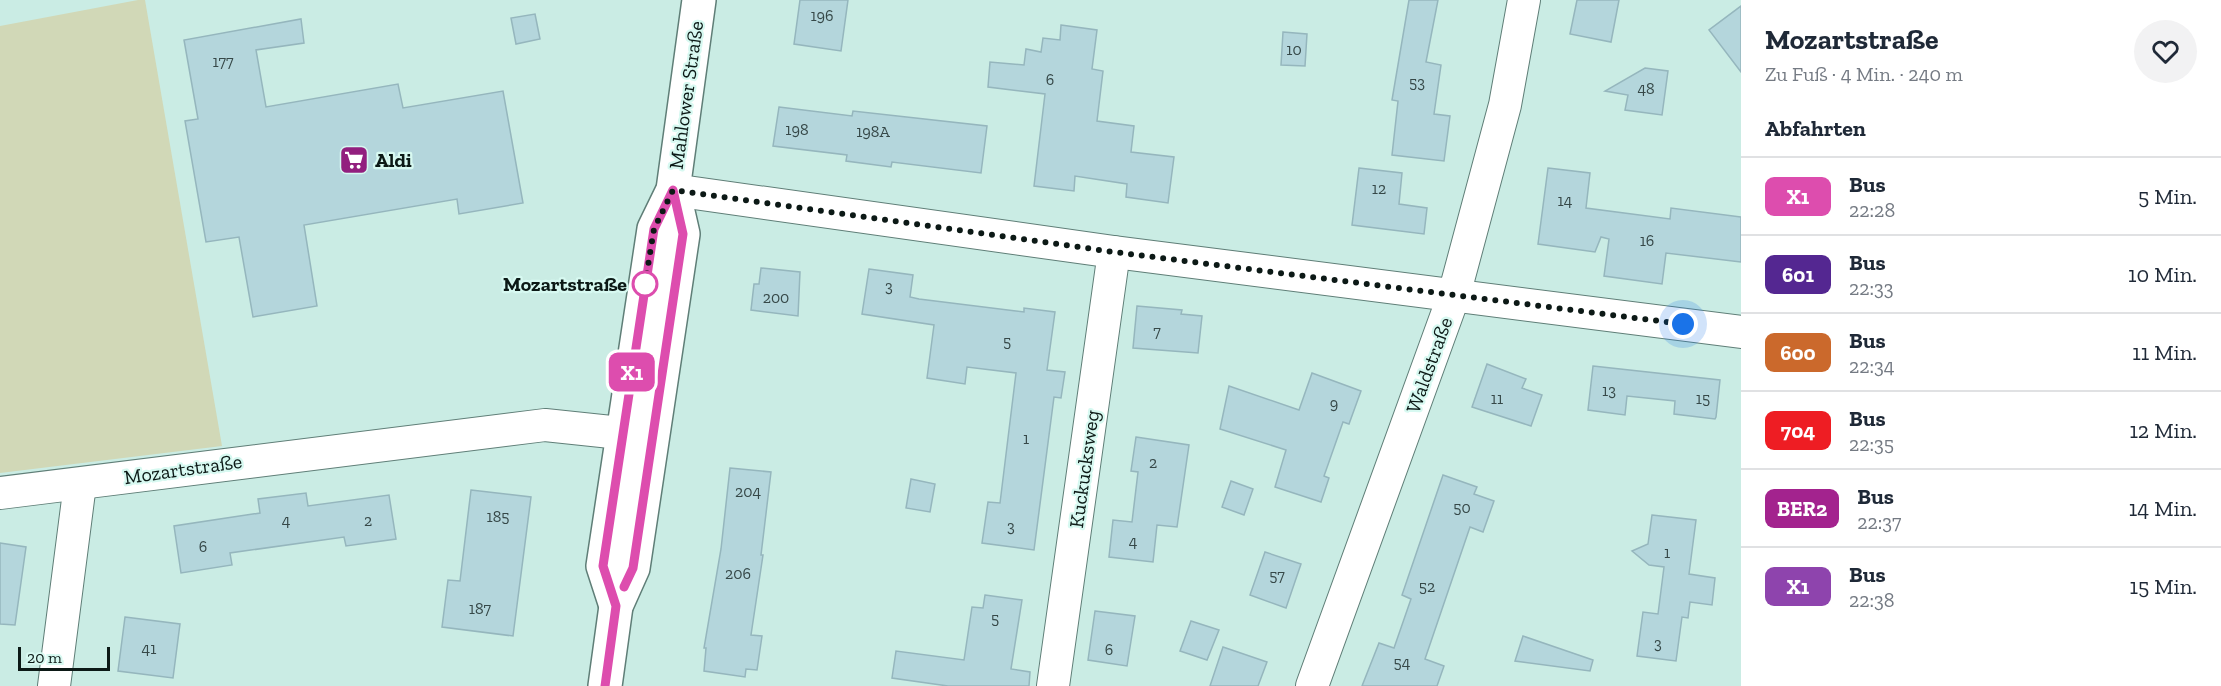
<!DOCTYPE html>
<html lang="de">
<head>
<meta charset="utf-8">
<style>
  body { margin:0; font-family:"Zilla Slab",serif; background:#f2f2f3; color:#1f2937; height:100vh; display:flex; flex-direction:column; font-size:22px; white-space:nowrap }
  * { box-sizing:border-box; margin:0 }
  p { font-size:20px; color:#747a83 }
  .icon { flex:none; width:33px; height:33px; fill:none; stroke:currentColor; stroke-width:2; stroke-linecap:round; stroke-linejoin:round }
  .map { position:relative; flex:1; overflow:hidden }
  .details { display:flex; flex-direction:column; background:#fff; width:480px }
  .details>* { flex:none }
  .badge { padding:0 12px; border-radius:9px; font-size:21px; line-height:39px }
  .scale { position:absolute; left:18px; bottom:15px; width:92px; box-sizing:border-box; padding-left:6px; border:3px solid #0c1916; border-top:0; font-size:16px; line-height:21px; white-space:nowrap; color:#0c1916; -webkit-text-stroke:4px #d7f9f1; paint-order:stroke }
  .you { position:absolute; width:30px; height:30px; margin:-15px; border:4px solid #fff; border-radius:50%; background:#1a73e8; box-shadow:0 0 0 9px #1a73e833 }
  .map>.badge { position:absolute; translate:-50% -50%; box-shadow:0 0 0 3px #fff }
  h2 { padding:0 24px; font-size:22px; line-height:54px }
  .round { display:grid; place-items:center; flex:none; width:63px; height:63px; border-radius:32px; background:#f2f2f3 }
  .head { display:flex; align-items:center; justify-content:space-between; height:102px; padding:0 24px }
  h1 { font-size:28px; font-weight:800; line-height:45px }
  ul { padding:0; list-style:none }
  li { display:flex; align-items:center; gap:18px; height:78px; padding:0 24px; border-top:2px solid #e0e1e3 }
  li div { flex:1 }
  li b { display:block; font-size:22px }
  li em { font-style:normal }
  li .badge { min-width:66px; font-weight:700; text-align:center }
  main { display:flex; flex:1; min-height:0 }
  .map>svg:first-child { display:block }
  .green { fill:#d1d8b7 }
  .building { fill:#b4d6dc; stroke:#95b6bd; stroke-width:1.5 }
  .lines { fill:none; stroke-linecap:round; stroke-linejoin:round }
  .street-casing { stroke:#5f7e77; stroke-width:34 }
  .secondary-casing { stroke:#5f7e77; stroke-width:36 }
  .street { stroke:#fff; stroke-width:32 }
  .secondary { stroke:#fff; stroke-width:33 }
  .line-casing { stroke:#fff; stroke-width:14 }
  .line { stroke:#dd4dae; stroke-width:9 }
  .walk { stroke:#0c1916; stroke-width:6; stroke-dasharray:0 10.8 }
  .stop-dot { fill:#fff; stroke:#dd4dae; stroke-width:3 }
  .labels { text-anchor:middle; stroke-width:4.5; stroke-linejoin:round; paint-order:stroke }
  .number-label { font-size:16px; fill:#364848 }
  .street-label { font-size:20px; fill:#0c1916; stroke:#d7f9f1 }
  .poi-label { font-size:20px; font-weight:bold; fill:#0c1916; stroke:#d7f9f1; text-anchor:start }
  .stop-label { font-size:20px; font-weight:bold; fill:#0c1916; stroke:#d7f9f1; text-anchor:end }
</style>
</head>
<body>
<main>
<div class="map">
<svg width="1741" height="686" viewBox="0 0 1741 686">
  <rect width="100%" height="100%" fill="#caece4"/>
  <polygon class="green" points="138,0 145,0 222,446 0,473 0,26"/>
  <g class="building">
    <polygon points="800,0 848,0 841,51 794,44"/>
    <polygon points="1409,0 1438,0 1426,62 1441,65 1434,114 1450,116 1444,161 1392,155 1398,101 1392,100"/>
    <polygon points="1577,0 1619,0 1611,42 1570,34"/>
    <polygon points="1741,6 1741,72 1709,30"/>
    <polygon points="535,14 540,39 516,44 511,18"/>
    <polygon points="301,19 304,43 256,50 266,107 398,84 403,108 503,91 523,203 459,214 457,199 304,225 317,306 253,317 239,237 206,242 185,121 198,119 184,40"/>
    <polygon points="1061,25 1097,30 1092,69 1103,71 1097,121 1134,126 1131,152 1174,157 1168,203 1126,197 1127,184 1075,176 1074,191 1034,186 1045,94 988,87 990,62 1024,65 1026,49 1041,52 1043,38 1060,40"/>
    <polygon points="1283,32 1307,34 1305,66 1281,65"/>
    <polygon points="1645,68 1668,71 1662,115 1625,110 1628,95 1605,91"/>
    <polygon points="779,107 852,116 853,111 987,126 981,173 892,162 891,167 846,161 847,155 773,146"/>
    <polygon points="1359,168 1402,173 1399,204 1427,208 1424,234 1352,225"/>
    <polygon points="1548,168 1590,173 1586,208 1670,219 1671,208 1741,217 1741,262 1666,253 1662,284 1604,276 1609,239 1601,237 1595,252 1538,244"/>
    <polygon points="761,268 800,272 798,316 751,310 754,284 759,284"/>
    <polygon points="869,269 913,275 910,297 919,299 1024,312 1024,308 1055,312 1047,370 1065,372 1061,398 1054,397 1034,550 982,543 988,502 1000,503 1016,373 967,367 965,384 927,378 934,325 862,314"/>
    <polygon points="1137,306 1182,310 1181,314 1202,316 1198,353 1133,348"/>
    <polygon points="1487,364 1526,379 1522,388 1542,395 1531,426 1472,407"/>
    <polygon points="1593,366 1720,380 1716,417 1715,419 1674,414 1675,401 1627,396 1625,415 1588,410"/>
    <polygon points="1312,373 1361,391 1349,424 1343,422 1324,476 1329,478 1321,502 1275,487 1286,450 1220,429 1229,386 1299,410"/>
    <polygon points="1136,437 1189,445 1177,527 1157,525 1153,562 1109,557 1113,520 1132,522 1138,472 1131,471"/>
    <polygon points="730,468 771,472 761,555 763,555 751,635 762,636 757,670 746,669 745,677 704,671 706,648 704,648 721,549"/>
    <polygon points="1443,475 1477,487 1474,494 1494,501 1483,532 1470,527 1425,659 1444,666 1437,686 1362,686 1379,643 1394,648 1411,599 1402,595"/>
    <polygon points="911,479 935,484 930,512 906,508"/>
    <polygon points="1231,481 1253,489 1244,515 1222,507"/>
    <polygon points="471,490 531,497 513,636 442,627 448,580 460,581"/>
    <polygon points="306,493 308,506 389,495 396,539 346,546 344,537 230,553 232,565 181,573 174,526 260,513 258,499"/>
    <polygon points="1652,515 1696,520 1689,574 1715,578 1712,605 1690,602 1688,618 1682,617 1676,661 1637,656 1643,612 1658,614 1664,567 1649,565 1632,551 1648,544"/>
    <polygon points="0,543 26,547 15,625 0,624"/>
    <polygon points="1265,552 1301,564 1286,608 1250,595"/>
    <polygon points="985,595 1022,600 1011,669 1030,672 1029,686 948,686 892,678 896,651 964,660 972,607 983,608"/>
    <polygon points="1095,611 1135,616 1127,666 1088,660"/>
    <polygon points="125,617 180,624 173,678 118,671"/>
    <polygon points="1191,621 1219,630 1207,660 1180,651"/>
    <polygon points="1523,636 1593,660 1590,671 1515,661"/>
    <polygon points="1223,647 1267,662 1258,686 1210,686"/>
  </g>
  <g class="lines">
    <g class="street-casing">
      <g id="street">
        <polyline points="673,190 1114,252 1741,332"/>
        <polyline points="0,493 545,425 649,436"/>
        <polyline points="54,686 80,484"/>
        <polyline points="1053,686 1114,252"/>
        <polyline points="1312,686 1454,295 1505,105 1524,0"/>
      </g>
    </g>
    <g class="secondary-casing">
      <g id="secondary">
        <polyline points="616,606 603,566 654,229 673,190 699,0"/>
        <polyline points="605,686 616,606 633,568 683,234 673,190"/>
      </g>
    </g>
    <use href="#street" class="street"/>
    <use href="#secondary" class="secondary"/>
  </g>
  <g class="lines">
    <g class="line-casing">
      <polyline id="line" points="605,686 616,606 603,566 654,229 673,190 683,234 633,568 624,587"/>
    </g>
    <use href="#line" class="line"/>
    <polyline class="walk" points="645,284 654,229 673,190 1114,252 1683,324"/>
  </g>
  <defs>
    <g id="supermarket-square" transform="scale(1.5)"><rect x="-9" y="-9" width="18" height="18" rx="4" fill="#921f7e" stroke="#d7f9f1"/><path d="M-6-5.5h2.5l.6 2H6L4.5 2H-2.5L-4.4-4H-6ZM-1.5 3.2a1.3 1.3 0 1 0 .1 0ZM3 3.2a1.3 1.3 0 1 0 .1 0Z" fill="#fff"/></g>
  </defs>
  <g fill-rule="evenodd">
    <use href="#supermarket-square" x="354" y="160"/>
  </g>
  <circle class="stop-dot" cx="645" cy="284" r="12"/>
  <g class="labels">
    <g class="number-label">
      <text x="822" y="21">196</text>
      <text x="1294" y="55">10</text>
      <text x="223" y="67">177</text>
      <text x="1050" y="85">6</text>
      <text x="1417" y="88">53</text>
      <text x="1646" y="94">48</text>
      <text x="797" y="135">198</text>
      <text x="873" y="137">198A</text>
      <text x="1379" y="194">12</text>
      <text x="1565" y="206">14</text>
      <text x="1647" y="246">16</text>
      <text x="889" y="292">3</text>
      <text x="776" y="303">200</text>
      <text x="1157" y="337">7</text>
      <text x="1007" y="347">5</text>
      <text x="1609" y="396">13</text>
      <text x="1497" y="404">11</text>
      <text x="1703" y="404">15</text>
      <text x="1334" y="409">9</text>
      <text x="1026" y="444">1</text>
      <text x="1153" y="468">2</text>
      <text x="748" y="497">204</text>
      <text x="1462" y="513">50</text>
      <text x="498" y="522">185</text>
      <text x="286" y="526">4</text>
      <text x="368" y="526">2</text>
      <text x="1011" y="532">3</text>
      <text x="1133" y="547">4</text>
      <text x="203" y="552">6</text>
      <text x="1667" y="558">1</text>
      <text x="738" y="579">206</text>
      <text x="1277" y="581">57</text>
      <text x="1427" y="592">52</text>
      <text x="480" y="614">187</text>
      <text x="995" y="624">5</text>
      <text x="1658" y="649">3</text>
      <text x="149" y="654">41</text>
      <text x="1109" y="655">6</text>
      <text x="1402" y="668">54</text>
    </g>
    <g class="street-label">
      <text transform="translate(686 95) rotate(-82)" y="7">Mahlower Straße</text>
      <text transform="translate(1429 365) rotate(-70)" y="7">Waldstraße</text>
      <text transform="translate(183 469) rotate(-8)" y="7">Mozartstraße</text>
      <text transform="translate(1084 469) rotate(-82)" y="7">Kuckucksweg</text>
    </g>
    <g class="poi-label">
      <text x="375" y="167">Aldi</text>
    </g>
    <g class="stop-label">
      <text x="627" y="291">Mozartstraße</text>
    </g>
  </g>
</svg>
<div class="scale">20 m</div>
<div class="you" style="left:1683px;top:324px"></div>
<b class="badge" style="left:632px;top:372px;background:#dd4dae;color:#fff">X1</b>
</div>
<section class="details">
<div class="head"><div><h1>Mozartstraße</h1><p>Zu Fuß · 4 Min. · 240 m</p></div><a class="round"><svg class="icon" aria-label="heart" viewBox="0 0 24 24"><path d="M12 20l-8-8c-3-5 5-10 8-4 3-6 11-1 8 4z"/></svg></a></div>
<h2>Abfahrten</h2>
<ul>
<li><span class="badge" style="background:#dd4dae;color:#fff">X1</span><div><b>Bus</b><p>22:28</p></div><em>5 Min.</em></li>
<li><span class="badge" style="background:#542791;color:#fff">601</span><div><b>Bus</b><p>22:33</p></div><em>10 Min.</em></li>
<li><span class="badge" style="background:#cb692c;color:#fff">600</span><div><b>Bus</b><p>22:34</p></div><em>11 Min.</em></li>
<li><span class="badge" style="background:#ee1d23;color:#fff">704</span><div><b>Bus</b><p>22:35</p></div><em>12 Min.</em></li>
<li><span class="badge" style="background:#a3238e;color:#fff">BER2</span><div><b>Bus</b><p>22:37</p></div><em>14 Min.</em></li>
<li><span class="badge" style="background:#8e44ad;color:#fff">X1</span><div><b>Bus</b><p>22:38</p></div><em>15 Min.</em></li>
</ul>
</section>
</main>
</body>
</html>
